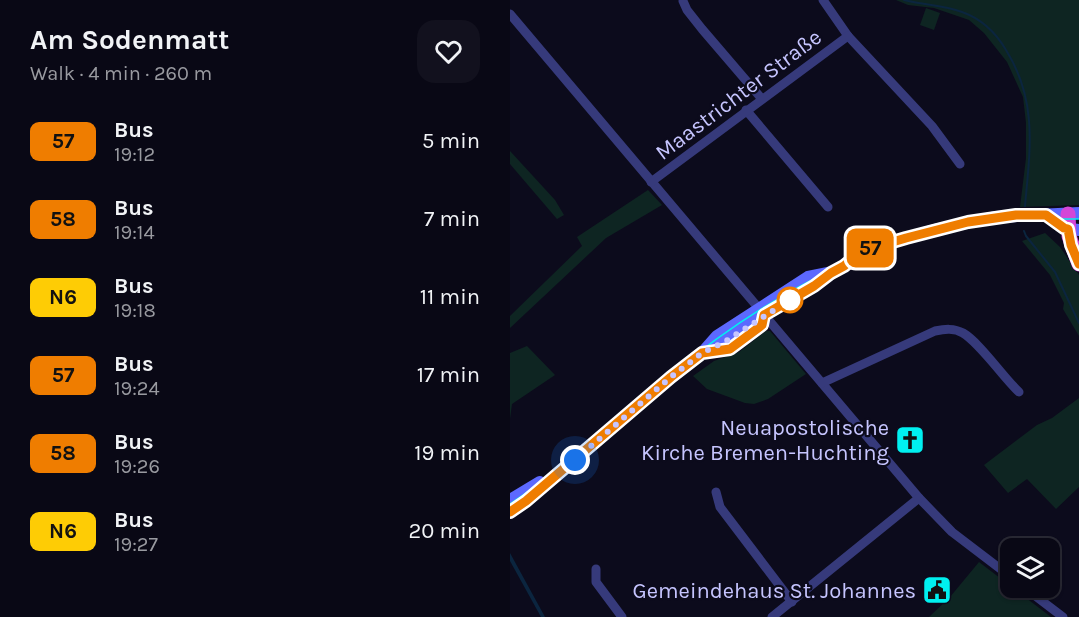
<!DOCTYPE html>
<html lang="en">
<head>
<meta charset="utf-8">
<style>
  body { margin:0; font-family:Karla,sans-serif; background:#12111e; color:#f1f3f6; height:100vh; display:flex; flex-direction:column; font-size:22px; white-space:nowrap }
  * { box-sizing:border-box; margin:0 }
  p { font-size:20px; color:#999aa0 }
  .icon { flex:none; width:33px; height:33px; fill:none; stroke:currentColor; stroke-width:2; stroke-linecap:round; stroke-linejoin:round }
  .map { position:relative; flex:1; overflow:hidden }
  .details { display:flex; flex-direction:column; background:#090815; width:510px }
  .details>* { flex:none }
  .badge { padding:0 12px; border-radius:9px; font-size:21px; line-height:39px }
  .tools { position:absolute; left:490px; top:538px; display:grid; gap:12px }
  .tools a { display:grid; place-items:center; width:60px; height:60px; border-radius:12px; background:#090815; box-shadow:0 2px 4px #0004,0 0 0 2px #292934; font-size:30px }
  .you { position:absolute; width:30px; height:30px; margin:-15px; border:4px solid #fff; border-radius:50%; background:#1a73e8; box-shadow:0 0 0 9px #1a73e833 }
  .map>.badge { position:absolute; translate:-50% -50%; box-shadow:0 0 0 3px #fff }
  .round { display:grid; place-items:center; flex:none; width:63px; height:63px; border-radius:18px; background:#12111e }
  .head { display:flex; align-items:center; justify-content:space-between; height:102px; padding:0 30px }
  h1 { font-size:28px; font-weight:700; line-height:45px }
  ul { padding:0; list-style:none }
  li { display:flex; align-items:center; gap:18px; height:78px; padding:0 30px }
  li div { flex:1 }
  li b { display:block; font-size:22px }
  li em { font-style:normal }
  li .badge { min-width:66px; font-weight:700; text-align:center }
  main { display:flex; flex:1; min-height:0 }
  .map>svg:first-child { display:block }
  .green { fill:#0e2522 }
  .water { fill:#0b253f }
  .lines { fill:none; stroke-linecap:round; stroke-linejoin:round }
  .stream { stroke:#0b253f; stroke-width:2 }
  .minor { stroke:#363a7b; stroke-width:9 }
  .secondary { stroke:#5c69ff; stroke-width:12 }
  .trunk { stroke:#d446d7; stroke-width:15 }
  .tram { stroke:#00f0f0; stroke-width:1.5 }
  .line-casing { stroke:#fff; stroke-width:14 }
  .line { stroke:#ef7d00; stroke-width:9 }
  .walk { stroke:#c6c5ff; stroke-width:6; stroke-dasharray:0 10.8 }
  .stop-dot { fill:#fff; stroke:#ef7d00; stroke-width:3 }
  .labels { text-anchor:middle; stroke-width:4.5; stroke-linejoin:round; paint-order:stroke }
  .street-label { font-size:22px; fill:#c6c5ff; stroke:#0c0b1c }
  .poi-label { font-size:22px; fill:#c6c5ff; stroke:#0c0b1c; text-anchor:end }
</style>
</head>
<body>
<main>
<section class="details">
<div class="head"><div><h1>Am Sodenmatt</h1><p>Walk · 4 min · 260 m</p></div><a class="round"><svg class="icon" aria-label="heart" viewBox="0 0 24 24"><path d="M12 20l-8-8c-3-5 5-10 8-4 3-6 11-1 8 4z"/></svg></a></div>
<ul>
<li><span class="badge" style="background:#ef7d00;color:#111">57</span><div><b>Bus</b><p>19:12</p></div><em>5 min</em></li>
<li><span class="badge" style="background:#ef7d00;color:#111">58</span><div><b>Bus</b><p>19:14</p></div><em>7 min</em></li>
<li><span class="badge" style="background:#fecc05;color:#111">N6</span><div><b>Bus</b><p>19:18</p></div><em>11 min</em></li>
<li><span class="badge" style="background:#ef7d00;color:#111">57</span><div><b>Bus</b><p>19:24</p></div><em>17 min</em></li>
<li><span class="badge" style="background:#ef7d00;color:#111">58</span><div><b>Bus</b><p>19:26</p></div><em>19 min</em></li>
<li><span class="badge" style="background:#fecc05;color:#111">N6</span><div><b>Bus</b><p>19:27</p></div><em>20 min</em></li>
</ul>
</section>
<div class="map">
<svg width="569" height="617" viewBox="0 0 569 617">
  <rect width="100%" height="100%" fill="#0c0b1c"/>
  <g class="green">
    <polygon points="386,0 569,0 569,205 510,207 516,158 516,123 513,97 497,62 474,33 459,20 424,8 398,5"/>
    <polygon points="416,8 430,13 424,30 410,25"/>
    <polygon points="0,151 45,200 54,215 47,219 0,164"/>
    <polygon points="138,190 152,205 96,238 0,328 0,316 72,246 67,237"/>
    <polygon points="535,233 550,247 569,275 569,336 553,309 554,303 540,275 512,241"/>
    <polygon points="256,331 260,331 296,374 258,399 244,404 235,403 197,389 183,376 204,361 229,352"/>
    <polygon points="17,346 45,375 2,404 0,419 0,353"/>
    <polygon points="569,398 569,487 546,509 517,479 498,493 474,465 527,425 542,418"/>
    <polygon points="469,562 541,617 419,617 440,597"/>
  </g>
  <polygon class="water" points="0,553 35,617 31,617 0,561"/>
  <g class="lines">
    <g class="stream">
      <path d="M394,0C413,5 433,5 452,12C472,19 486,33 496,50C528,101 520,150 515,206"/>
      <polyline points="514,231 516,236 545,272 569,323"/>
    </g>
    <g class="minor">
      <polyline points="313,0 338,36 422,126 450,164"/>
      <polyline points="173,1 177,10 192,29 252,99"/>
      <polyline points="0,14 409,498 442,532 501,577"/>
      <polyline points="236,110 318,207"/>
      <polyline points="141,182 338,36"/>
      <path d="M312,383L425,331C435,329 444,328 453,333C470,343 493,377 509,392"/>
      <polyline points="206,492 210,507 282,602"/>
      <polyline points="86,569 86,582 112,617"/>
      <polyline points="515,588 553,617"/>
      <polyline points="262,617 409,498"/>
    </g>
    <g class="secondary">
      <polyline points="536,215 554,228 569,230"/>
      <polyline points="192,353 216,341 254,315 304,286 321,273 334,266 354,250 428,229 485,217 569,213"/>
      <polyline points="0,500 30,482"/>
      <polyline points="0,512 16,501 161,377 192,353 207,336 298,277 318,273"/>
    </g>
    <polyline class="trunk" points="558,214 559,236 569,264"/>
    <path class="tram" d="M0,504C57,466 106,419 159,376C250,300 360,238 478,222C508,218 539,219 569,219"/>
  </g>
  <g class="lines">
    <g class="line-casing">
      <polyline id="line" points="0,512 16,501 161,377 192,353 220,349 252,325 254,315 304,286 321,273 334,266 352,251 396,238 458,222 506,215 536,215 554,228 558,229 561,245 569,264"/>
    </g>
    <use href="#line" class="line"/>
    <polyline class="walk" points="65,460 161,377 192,353 216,341 286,296 280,300"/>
  </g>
  <defs>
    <g id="church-square" transform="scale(1.5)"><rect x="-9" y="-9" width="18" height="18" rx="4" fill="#00f0f0" stroke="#0c0b1c"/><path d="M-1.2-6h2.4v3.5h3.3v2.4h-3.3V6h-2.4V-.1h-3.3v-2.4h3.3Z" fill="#111"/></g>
    <g id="civic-square" transform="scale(1.5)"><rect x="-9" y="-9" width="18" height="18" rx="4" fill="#00f0f0" stroke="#0c0b1c"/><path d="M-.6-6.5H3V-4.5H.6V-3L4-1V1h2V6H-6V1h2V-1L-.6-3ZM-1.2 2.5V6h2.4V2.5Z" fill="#111"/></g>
  </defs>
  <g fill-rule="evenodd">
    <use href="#church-square" x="400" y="440"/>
    <use href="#civic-square" x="427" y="590"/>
  </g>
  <circle class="stop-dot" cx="280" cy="300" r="12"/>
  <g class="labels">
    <g class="street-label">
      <text transform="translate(228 94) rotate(-37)" y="8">Maastrichter Straße</text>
    </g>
    <g class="poi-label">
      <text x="379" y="435">Neuapostolische<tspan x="379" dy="25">Kirche Bremen-Huchting</tspan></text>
      <text x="406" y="598">Gemeindehaus St. Johannes</text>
    </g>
  </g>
</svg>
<div class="tools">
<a><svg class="icon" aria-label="layers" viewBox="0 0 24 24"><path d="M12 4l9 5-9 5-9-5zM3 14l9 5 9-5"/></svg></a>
</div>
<div class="you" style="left:65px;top:460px"></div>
<b class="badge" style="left:360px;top:248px;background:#ef7d00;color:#111">57</b>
</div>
</main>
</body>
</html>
